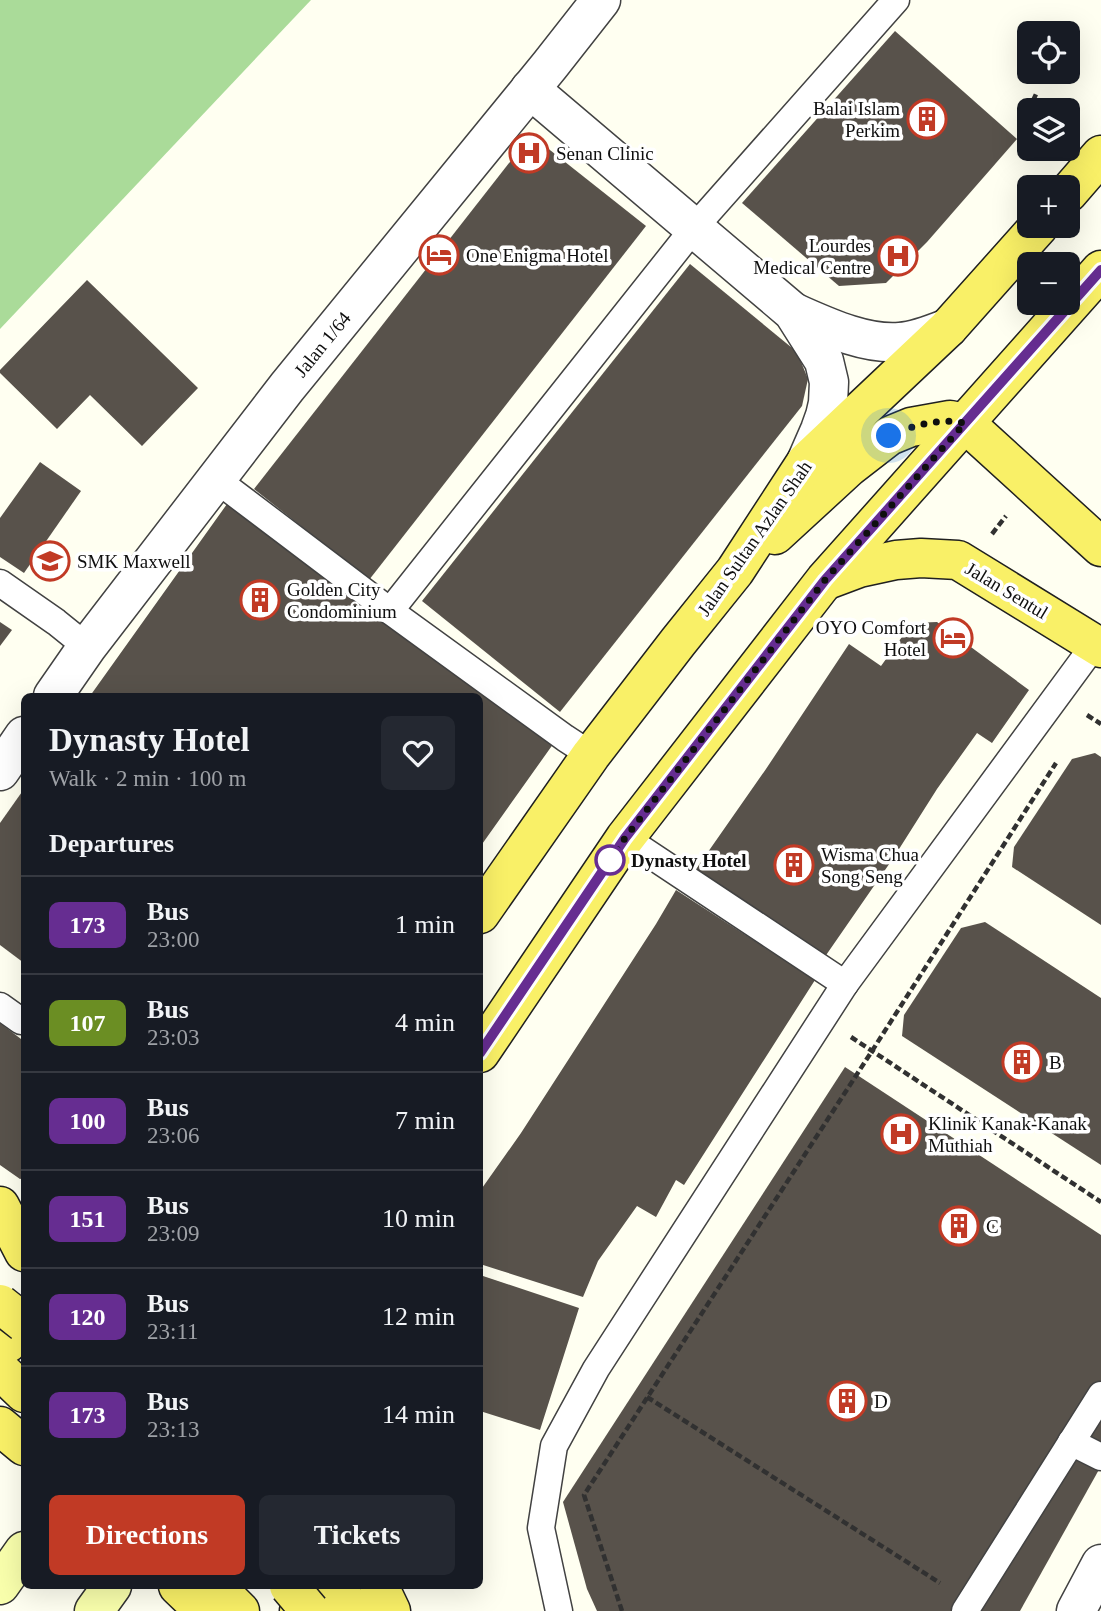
<!DOCTYPE html>
<html lang="en">
<head>
<meta charset="utf-8">
<style>
  body { margin:0; font-family:Georgia,serif; background:#242831; color:#f1f3f6; height:100vh; display:flex; flex-direction:column; font-size:26px; white-space:nowrap }
  * { box-sizing:border-box; margin:0 }
  p { font-size:23px; color:#9ea1a6 }
  .icon { flex:none; width:38px; height:38px; fill:none; stroke:currentColor; stroke-width:2; stroke-linecap:round; stroke-linejoin:round }
  .map { position:relative; flex:1; overflow:hidden }
  .side { position:absolute; left:21px; top:693px; width:462px; height:896px; display:flex; flex-direction:column; background:#171b24; border-radius:10px; box-shadow:0 7px 28px #0002 }
  .side>* { flex:none }
  .badge { padding:0 14px; border-radius:10px; font-size:24px; line-height:46px }
  .tools { position:absolute; left:1017px; top:21px; display:grid; gap:14px }
  .tools a { display:grid; place-items:center; width:63px; height:63px; border-radius:10px; background:#171b24; box-shadow:0 7px 28px #0002; font-size:35px }
  .you { position:absolute; width:35px; height:35px; margin:-18px; border:5px solid #fff; border-radius:50%; background:#1a73e8; box-shadow:0 0 0 10px #1a73e833 }
  .map>.badge { position:absolute; translate:-50% -50%; box-shadow:0 0 0 4px #fff }
  h2 { padding:0 28px; font-size:26px; line-height:63px }
  .round { display:grid; place-items:center; flex:none; width:74px; height:74px; border-radius:10px; background:#242831 }
  .head { display:flex; align-items:center; justify-content:space-between; height:119px; padding:0 28px }
  h1 { font-size:33px; font-weight:600; line-height:52px }
  .primary-button { display:flex; gap:14px; margin-top:auto; padding:14px 28px }
  .primary-button a { flex:1; height:80px; border-radius:10px; background:#c13a25; color:#fff; font-size:28px; font-weight:600; line-height:80px; text-align:center }
  .primary-button a+a { background:#242831; color:#f1f3f6 }
  ul { padding:0; list-style:none }
  li { display:flex; align-items:center; gap:21px; height:98px; padding:0 28px; border-top:2px solid #363941 }
  li div { flex:1 }
  li b { display:block; font-size:26px }
  li em { font-style:normal }
  li .badge { min-width:77px; font-weight:700; text-align:center }
  .map>svg:first-child { display:block }
  .forest { fill:#aadb99 }
  .building { fill:#58524b }
  .lines { fill:none; stroke-linecap:round; stroke-linejoin:round }
  .service-casing { stroke:#424242; stroke-width:29 }
  .minor-casing { stroke:#424242; stroke-width:41 }
  .secondary-casing { stroke:#313131; stroke-width:41 }
  .primary-casing { stroke:#202020; stroke-width:41 }
  .path { stroke:#313131; stroke-width:4.5; stroke-dasharray:7 3.5; stroke-linecap:butt }
  .service { stroke:#fff; stroke-width:26 }
  .minor { stroke:#fff; stroke-width:38 }
  .secondary { stroke:#f9ffac; stroke-width:38 }
  .primary { stroke:#f9f067; stroke-width:38 }
  .primary-bridge-casing { stroke:#202020; stroke-width:41; stroke-linecap:butt }
  .primary-bridge { stroke:#f9f067; stroke-width:38 }
  .line-casing { stroke:#fff; stroke-width:16 }
  .line { stroke:#662d91; stroke-width:10 }
  .walk { stroke:#0f0f0f; stroke-width:7; stroke-dasharray:0 12.6 }
  .stop-dot { fill:#fff; stroke:#662d91; stroke-width:3.5 }
  .labels { text-anchor:middle; stroke-width:7; stroke-linejoin:round; paint-order:stroke }
  .poi-label { font-size:19px; fill:#0f0f0f; stroke:#fff; text-anchor:start }
  .street-label { font-size:19px; fill:#0f0f0f; stroke:#fff }
  .stop-label { font-size:19px; font-weight:bold; fill:#0f0f0f; stroke:#fff; text-anchor:start }
</style>
</head>
<body>
<div class="map">
<svg width="1101" height="1611" viewBox="0 0 1101 1611">
  <rect width="100%" height="100%" fill="#fffff1"/>
  <polygon class="forest" points="0,0 311,0 0,329"/>
  <g class="building">
    <polygon points="895,31 1017,139 927,242 886,283 839,286 742,203"/>
    <polygon points="531,135 646,226 369,580 254,489"/>
    <polygon points="690,264 797,352 808,379 802,406 560,712 422,601"/>
    <polygon points="87,280 198,388 142,446 90,395 57,429 0,373 0,370"/>
    <polygon points="40,462 81,491 24,573 0,557 0,518"/>
    <polygon points="227,504 556,740 480,847 480,696 90,696"/>
    <polygon points="0,622 12,630 0,646"/>
    <polygon points="937,622 1029,690 992,743 977,733 937,789 894,857 822,961 694,872 766,769 849,644 881,666 912,623"/>
    <polygon points="1095,753 1101,757 1101,925 1012,867 1014,847 1072,759"/>
    <polygon points="24,789 24,963 0,945 0,823"/>
    <polygon points="676,890 815,980 684,1185 676,1180 656,1217 637,1206 598,1261 583,1297 480,1264 480,1191 521,1133 656,924"/>
    <polygon points="985,922 1101,998 1101,1165 902,1036 904,1015 961,928"/>
    <polygon points="0,1023 21,1039 24,1038 24,1178 20,1179 0,1165"/>
    <polygon points="845,1067 1101,1235 1101,1466 1020,1611 597,1611 587,1589 563,1502"/>
    <polygon points="480,1275 579,1308 540,1430 480,1411 480,1365 483,1355 480,1354"/>
  </g>
  <g class="lines">
    <g class="service-casing">
      <g id="service">
        <polyline points="217,480 390,611 565,738 591,755"/>
        <polyline points="0,583 56,622 87,647"/>
        <polyline points="390,611 694,228 896,0"/>
        <polyline points="625,838 845,984"/>
        <polyline points="0,1006 21,1021 24,1020"/>
        <polyline points="1071,1442 1101,1457"/>
        <polyline points="559,1611 541,1528 554,1446 596,1369 845,984 1095,644"/>
        <polyline points="965,1611 1101,1395"/>
      </g>
    </g>
    <g class="minor-casing">
      <g id="minor">
        <polyline points="530,89 793,312 824,361 829,382 828,403 825,416 820,430 806,462"/>
        <path d="M793,312C825,326 864,345 900,342C916,341 933,334 948,328"/>
        <polyline points="53,696 87,647 287,387 550,65 601,0"/>
        <polyline points="0,771 24,736"/>
        <polyline points="1076,1611 1101,1564"/>
      </g>
    </g>
    <g class="secondary-casing">
      <g id="secondary">
        <polyline points="0,1585 24,1551"/>
        <polyline points="94,1611 112,1586"/>
      </g>
    </g>
    <g class="primary-casing">
      <g id="primary">
        <polyline points="1068,193 1101,155"/>
        <polyline points="965,423 1101,547"/>
        <polyline points="775,535 849,467 889,436 911,427 950,420 965,423"/>
        <polyline points="827,580 859,568 896,560 921,558 958,560 1101,648"/>
        <polyline points="480,914 591,755 678,642 735,571 806,462 948,328 1039,226"/>
        <polyline points="480,1053 625,838 825,580 1101,270"/>
        <polyline points="0,1206 24,1252"/>
        <polyline points="0,1347 8,1343 24,1323"/>
        <polyline points="0,1370 24,1393"/>
        <polyline points="0,1426 24,1446"/>
        <polyline points="178,1586 204,1611"/>
        <polyline points="215,1586 240,1611"/>
        <polyline points="379,1586 391,1611"/>
        <path d="M299,1611C316,1591 336,1602 357,1608L361,1611"/>
      </g>
    </g>
    <g class="path">
      <polyline points="1029,119 1026,116 1037,92"/>
      <polyline points="992,534 1006,516"/>
      <polyline points="1087,715 1101,724"/>
      <polyline points="851,1037 1101,1202"/>
      <polyline points="647,1397 940,1583"/>
      <polyline points="622,1611 584,1495 872,1051 1056,763"/>
    </g>
    <use href="#service" class="service"/>
    <use href="#minor" class="minor"/>
    <use href="#secondary" class="secondary"/>
    <use href="#primary" class="primary"/>
    <g class="primary-bridge-casing">
      <g id="primary-bridge">
        <polyline points="0,1304 24,1323"/>
        <polyline points="289,1586 310,1611"/>
      </g>
    </g>
    <use href="#primary-bridge" class="primary-bridge"/>
  </g>
  <g class="lines">
    <g class="line-casing">
      <polyline id="line" points="480,1053 625,838 825,580 1101,270"/>
    </g>
    <use href="#line" class="line"/>
    <path class="walk" d="M610,860L625,838L825,580L965,423C938,418 914,425 889,436"/>
  </g>
  <defs>
    <g id="building-ring" transform="scale(2.0125)"><circle r="9.5" fill="#fff" stroke="#c13a25" stroke-width="1.5"/><path d="M-4-6H4V6H1V3H-1V6H-4ZM-2.5-4.3h1.7v1.8h-1.7ZM.8-4.3h1.7v1.8H.8ZM-2.5-1h1.7V.8h-1.7ZM.8-1h1.7V.8H.8Z" fill="#c13a25"/></g>
    <g id="hospital-ring" transform="scale(2.0125)"><circle r="9.5" fill="#fff" stroke="#c13a25" stroke-width="1.5"/><path d="M-5-5h3v3.5h4V-5h3V5h-3V1.5h-4V5h-3Z" fill="#c13a25"/></g>
    <g id="hotel-ring" transform="scale(2.0125)"><circle r="9.5" fill="#fff" stroke="#c13a25" stroke-width="1.5"/><path d="M-6-4.5h1.5V1H6V5H4.5V3h-9V5H-6ZM-4 0a1.8 1.8 0 1 1 3.6 0ZM.5 0V-2.5h3Q6-2.5 6 0Z" fill="#c13a25"/></g>
    <g id="school-ring" transform="scale(2.0125)"><circle r="9.5" fill="#fff" stroke="#c13a25" stroke-width="1.5"/><path d="M0-5L7-2L0 1L-7-2ZM-4 1L0 2.5L4 1V4Q0 6-4 4Z" fill="#c13a25"/></g>
  </defs>
  <g fill-rule="evenodd">
    <use href="#building-ring" x="927" y="119"/>
    <use href="#hospital-ring" x="529" y="153"/>
    <use href="#hotel-ring" x="439" y="255"/>
    <use href="#hospital-ring" x="898" y="256"/>
    <use href="#school-ring" x="50" y="561"/>
    <use href="#building-ring" x="260" y="600"/>
    <use href="#hotel-ring" x="953" y="638"/>
    <use href="#building-ring" x="794" y="865"/>
    <use href="#building-ring" x="1022" y="1062"/>
    <use href="#hospital-ring" x="901" y="1134"/>
    <use href="#building-ring" x="959" y="1226"/>
    <use href="#building-ring" x="847" y="1401"/>
  </g>
  <circle class="stop-dot" cx="610" cy="860" r="14"/>
  <g class="labels">
    <g class="poi-label">
      <text x="900" y="115" text-anchor="end">Balai Islam<tspan x="900" dy="22">Perkim</tspan></text>
      <text x="556" y="160">Senan Clinic</text>
      <text x="871" y="252" text-anchor="end">Lourdes<tspan x="871" dy="22">Medical Centre</tspan></text>
      <text x="466" y="262">One Enigma Hotel</text>
      <text x="77" y="568">SMK Maxwell</text>
      <text x="287" y="596">Golden City<tspan x="287" dy="22">Condominium</tspan></text>
      <text x="926" y="634" text-anchor="end">OYO Comfort<tspan x="926" dy="22">Hotel</tspan></text>
      <text x="821" y="861">Wisma Chua<tspan x="821" dy="22">Song Seng</tspan></text>
      <text x="1049" y="1069">B</text>
      <text x="928" y="1130">Klinik Kanak-Kanak<tspan x="928" dy="22">Muthiah</tspan></text>
      <text x="986" y="1233">C</text>
      <text x="874" y="1408">D</text>
    </g>
    <g class="street-label">
      <text transform="translate(322 344) rotate(-51)" y="7">Jalan 1/64</text>
      <text transform="translate(754 538) rotate(-55)" y="7">Jalan Sultan Azlan Shah</text>
      <text transform="translate(1007 590) rotate(31)" y="7">Jalan Sentul</text>
    </g>
    <g class="stop-label">
      <text x="631" y="867">Dynasty Hotel</text>
    </g>
  </g>
</svg>
<div class="tools">
<a><svg class="icon" aria-label="locate" viewBox="0 0 24 24"><circle cx="12" cy="12" r="6"/><path d="M12 2v4M12 18v4M2 12h4M18 12h4"/></svg></a>
<a><svg class="icon" aria-label="layers" viewBox="0 0 24 24"><path d="M12 4l9 5-9 5-9-5zM3 14l9 5 9-5"/></svg></a>
<a>+</a>
<a>−</a>
</div>
<div class="you" style="left:889px;top:436px"></div>
<section class="side">
<div class="head"><div><h1>Dynasty Hotel</h1><p>Walk · 2 min · 100 m</p></div><a class="round"><svg class="icon" aria-label="heart" viewBox="0 0 24 24"><path d="M12 20l-8-8c-3-5 5-10 8-4 3-6 11-1 8 4z"/></svg></a></div>
<h2>Departures</h2>
<ul>
<li><span class="badge" style="background:#662d91;color:#fff">173</span><div><b>Bus</b><p>23:00</p></div><em>1 min</em></li>
<li><span class="badge" style="background:#6b8e23;color:#fff">107</span><div><b>Bus</b><p>23:03</p></div><em>4 min</em></li>
<li><span class="badge" style="background:#662d91;color:#fff">100</span><div><b>Bus</b><p>23:06</p></div><em>7 min</em></li>
<li><span class="badge" style="background:#662d91;color:#fff">151</span><div><b>Bus</b><p>23:09</p></div><em>10 min</em></li>
<li><span class="badge" style="background:#662d91;color:#fff">120</span><div><b>Bus</b><p>23:11</p></div><em>12 min</em></li>
<li><span class="badge" style="background:#662d91;color:#fff">173</span><div><b>Bus</b><p>23:13</p></div><em>14 min</em></li>
</ul>
<div class="primary-button"><a>Directions</a><a>Tickets</a></div>
</section>
</div>
</body>
</html>
